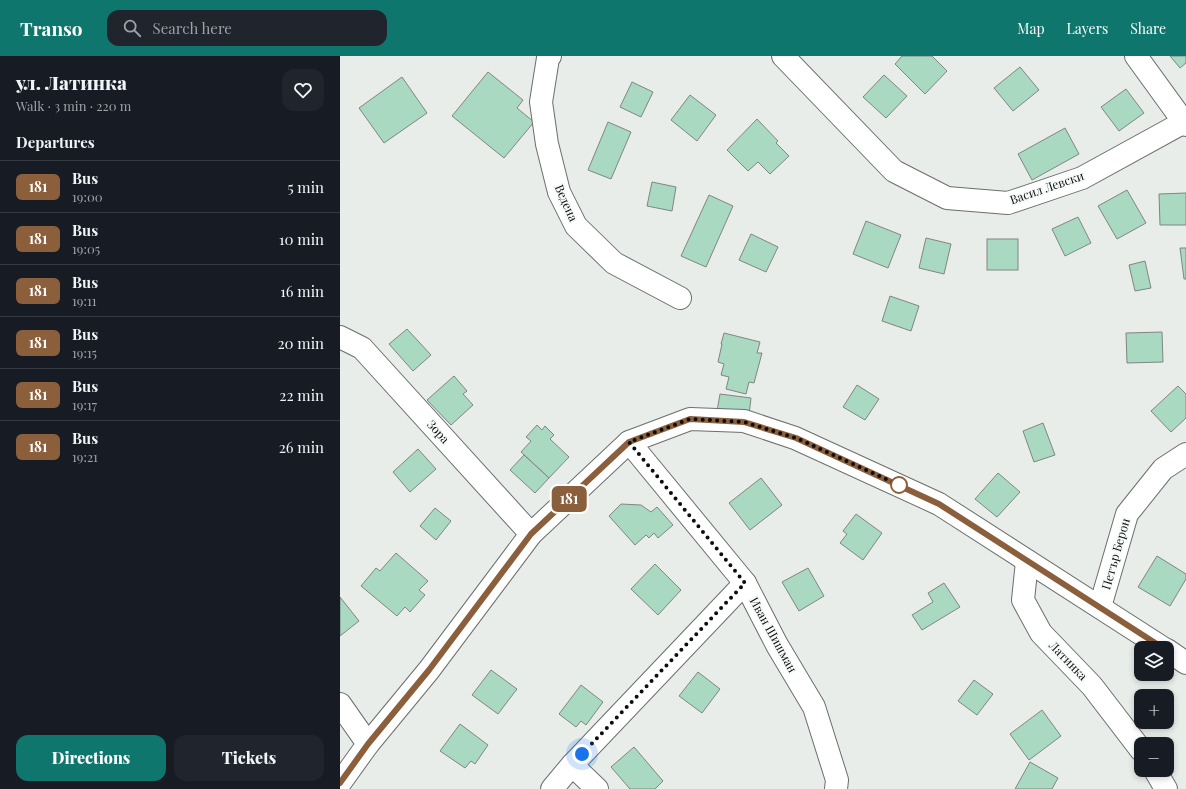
<!DOCTYPE html>
<html lang="en">
<head>
<meta charset="utf-8">
<style>
  body { margin:0; font-family:"Playfair Display",serif; background:#20242c; color:#f1f3f6; height:100vh; display:flex; flex-direction:column; font-size:15px; white-space:nowrap }
  * { box-sizing:border-box; margin:0 }
  p { font-size:13px; color:#9ea1a6 }
  .icon { flex:none; width:22px; height:22px; fill:none; stroke:currentColor; stroke-width:2; stroke-linecap:round; stroke-linejoin:round }
  .map { position:relative; flex:1; overflow:hidden }
  .panel { display:flex; flex-direction:column; background:#171b24; width:340px }
  .panel>* { flex:none }
  .badge { padding:0 8px; border-radius:6px; font-size:14px; line-height:26px }
  .controls { position:absolute; left:794px; top:585px; display:grid; gap:8px }
  .controls a { display:grid; place-items:center; width:40px; height:40px; border-radius:8px; background:#171b24; box-shadow:0 2px 6px #0003; font-size:20px }
  .you { position:absolute; width:20px; height:20px; margin:-10px; border:3px solid #fff; border-radius:50%; background:#1a73e8; box-shadow:0 0 0 6px #1a73e833 }
  .map>.badge { position:absolute; translate:-50% -50%; box-shadow:0 0 0 2px #fff }
  h2 { padding:0 16px; font-size:15px; line-height:36px }
  .round { display:grid; place-items:center; flex:none; width:42px; height:42px; border-radius:12px; background:#20242c }
  .head { display:flex; align-items:center; justify-content:space-between; height:68px; padding:0 16px }
  h1 { font-size:19px; font-weight:800; line-height:30px }
  .button { display:flex; gap:8px; margin-top:auto; padding:8px 16px }
  .button a { flex:1; height:46px; border-radius:12px; background:#0f766e; color:#fff; font-size:16px; font-weight:800; line-height:46px; text-align:center }
  .button a+a { background:#20242c; color:#f1f3f6 }
  ul { padding:0; list-style:none }
  li { display:flex; align-items:center; gap:12px; height:52px; padding:0 16px; border-top:1px solid #363941 }
  li div { flex:1 }
  li b { display:block; font-size:15px }
  li em { font-style:normal }
  li .badge { min-width:44px; font-weight:700; text-align:center }
  header { display:flex; align-items:center; gap:24px; box-sizing:border-box; height:56px; padding:0 20px; background:#0f766e; color:#fff }
  header strong { font-size:19px }
  nav { display:flex; gap:22px; margin-inline-start:auto; font-size:14px }
  .search { width:280px; height:36px; background:#20242c; display:flex; align-items:center; gap:10px; box-sizing:border-box; padding:0 14px; border-radius:12px; color:#9ea1a6; font-size:15px }
  main { display:flex; flex:1; min-height:0 }
  .map>svg:first-child { display:block }
  .building { fill:#a9d9c0; stroke:#818583 }
  .lines { fill:none; stroke-linecap:round; stroke-linejoin:round }
  .street-casing { stroke:#6b6e6c; stroke-width:24 }
  .street { stroke:#fff; stroke-width:22 }
  .line-casing { stroke:#fff; stroke-width:9 }
  .line { stroke:#8b5e3c; stroke-width:6 }
  .walk { stroke:#0c0d0d; stroke-width:4; stroke-dasharray:0 7.2 }
  .stop-dot { fill:#fff; stroke:#8b5e3c; stroke-width:2 }
  .labels { text-anchor:middle; stroke-width:4; stroke-linejoin:round; paint-order:stroke }
  .street-label { font-size:12px; fill:#0c0d0d; stroke:#f6faf8 }
</style>
</head>
<body>
<header>
<strong>Transo</strong>
<div class="search"><svg class="icon" aria-label="search" viewBox="0 0 24 24"><circle cx="10" cy="10" r="6"/><path d="M15 15l6 6"/></svg>Search here</div>
<nav><a>Map</a><a>Layers</a><a>Share</a></nav>
</header>
<main>
<section class="panel">
<div class="head"><div><h1>ул. Латинка</h1><p>Walk · 3 min · 220 m</p></div><a class="round"><svg class="icon" aria-label="heart" viewBox="0 0 24 24"><path d="M12 20l-8-8c-3-5 5-10 8-4 3-6 11-1 8 4z"/></svg></a></div>
<h2>Departures</h2>
<ul>
<li><span class="badge" style="background:#8b5e3c;color:#fff">181</span><div><b>Bus</b><p>19:00</p></div><em>5 min</em></li>
<li><span class="badge" style="background:#8b5e3c;color:#fff">181</span><div><b>Bus</b><p>19:05</p></div><em>10 min</em></li>
<li><span class="badge" style="background:#8b5e3c;color:#fff">181</span><div><b>Bus</b><p>19:11</p></div><em>16 min</em></li>
<li><span class="badge" style="background:#8b5e3c;color:#fff">181</span><div><b>Bus</b><p>19:15</p></div><em>20 min</em></li>
<li><span class="badge" style="background:#8b5e3c;color:#fff">181</span><div><b>Bus</b><p>19:17</p></div><em>22 min</em></li>
<li><span class="badge" style="background:#8b5e3c;color:#fff">181</span><div><b>Bus</b><p>19:21</p></div><em>26 min</em></li>
</ul>
<div class="button"><a>Directions</a><a>Tickets</a></div>
</section>
<div class="map">
<svg width="846" height="733" viewBox="0 0 846 733">
  <rect width="100%" height="100%" fill="#e8edea"/>
  <g class="building">
    <polygon points="562,0 592,0 607,15 585,38 555,8"/>
    <polygon points="830,0 846,0 846,7 840,12"/>
    <polygon points="680,11 699,34 673,55 654,32"/>
    <polygon points="148,16 183,44 177,52 194,66 164,102 112,60"/>
    <polygon points="544,19 567,40 546,62 523,41"/>
    <polygon points="62,21 87,57 44,87 19,52"/>
    <polygon points="292,26 313,36 301,61 280,51"/>
    <polygon points="786,33 804,57 779,75 761,51"/>
    <polygon points="350,39 376,59 357,85 331,64"/>
    <polygon points="417,63 438,85 436,87 449,100 430,118 418,106 408,115 387,94"/>
    <polygon points="268,66 291,76 271,123 248,114"/>
    <polygon points="725,72 739,98 692,124 678,98"/>
    <polygon points="312,126 336,131 332,155 307,150"/>
    <polygon points="787,134 806,167 777,183 758,150"/>
    <polygon points="846,137 846,169 820,169 819,138"/>
    <polygon points="369,139 393,150 366,211 341,200"/>
    <polygon points="738,161 751,187 725,200 712,173"/>
    <polygon points="526,165 561,179 548,212 513,198"/>
    <polygon points="411,178 438,191 426,216 399,204"/>
    <polygon points="586,182 611,188 604,218 579,212"/>
    <rect x="647" y="183" width="31" height="31"/>
    <polygon points="840,192 846,192 846,223 844,223"/>
    <polygon points="805,205 811,232 795,235 789,209"/>
    <polygon points="550,240 579,250 571,275 542,265"/>
    <polygon points="67,273 91,299 73,315 49,288"/>
    <polygon points="822,276 823,306 787,307 786,277"/>
    <polygon points="384,277 420,286 417,297 422,297 414,327 409,326 406,338 386,333 389,321 381,319 384,308 378,306 382,288 381,288"/>
    <polygon points="114,320 127,335 123,338 133,349 111,369 87,344"/>
    <polygon points="517,329 539,343 525,364 503,351"/>
    <polygon points="838,330 846,338 846,362 831,376 811,355"/>
    <polygon points="380,338 411,342 409,359 377,355"/>
    <polygon points="703,367 715,399 694,406 683,375"/>
    <polygon points="197,369 202,374 205,370 214,379 210,383 229,401 209,422 181,396 191,385 186,381"/>
    <polygon points="78,393 96,413 70,436 53,416"/>
    <polygon points="184,399 209,422 195,437 170,414"/>
    <polygon points="658,417 680,436 657,461 635,443"/>
    <polygon points="421,422 442,449 410,474 389,447"/>
    <polygon points="281,448 301,449 311,456 317,451 333,469 318,482 314,477 309,482 306,479 295,489 269,460"/>
    <polygon points="95,452 111,465 96,484 80,470"/>
    <polygon points="516,458 542,477 523,504 500,487 507,478 503,475"/>
    <polygon points="56,497 88,525 79,534 85,539 70,556 65,551 57,560 21,530 36,512 40,515"/>
    <polygon points="817,500 846,518 846,523 830,550 798,531"/>
    <polygon points="315,508 341,534 318,559 291,533"/>
    <polygon points="468,512 484,540 459,555 442,526"/>
    <polygon points="604,527 620,551 582,574 572,559 593,546 588,537"/>
    <polygon points="0,541 19,565 0,580"/>
    <polygon points="151,614 177,633 158,658 132,639"/>
    <polygon points="358,616 380,633 362,657 339,640"/>
    <polygon points="634,624 653,638 637,659 618,645"/>
    <polygon points="241,629 263,646 246,669 241,665 236,671 219,658"/>
    <polygon points="702,654 721,680 689,704 670,678"/>
    <polygon points="120,668 148,689 135,708 131,705 125,712 100,695"/>
    <polygon points="294,691 323,725 315,733 290,733 271,711"/>
    <polygon points="690,706 718,722 712,733 675,733"/>
  </g>
  <g class="lines">
    <g class="street-casing">
      <g id="street">
        <polyline points="210,0 208,2 201,46 207,88 219,136 236,170 274,207 340,242"/>
        <polyline points="443,0 554,115 607,142 668,147 742,122 846,65"/>
        <polyline points="796,0 846,69"/>
        <polyline points="0,281 22,292 191,478"/>
        <polyline points="289,386 405,527 437,589 474,651 497,724 496,733"/>
        <polyline points="687,505 683,544 701,577 752,630 801,694"/>
        <polyline points="760,551 787,458 823,413 846,398"/>
        <polyline points="827,594 846,607"/>
        <polyline points="0,648 28,688"/>
        <polyline points="232,709 257,733"/>
        <polyline points="815,714 826,733"/>
        <polyline points="0,727 28,688 89,614 191,478 289,386 350,363 404,365 455,382 599,448 823,592"/>
        <polyline points="212,733 232,709 405,527"/>
      </g>
    </g>
    <use href="#street" class="street"/>
  </g>
  <g class="lines">
    <g class="line-casing">
      <polyline id="line" points="0,727 28,688 89,614 191,478 289,386 350,363 404,366 456,382 599,448 823,592"/>
    </g>
    <use href="#line" class="line"/>
    <polyline class="walk" points="242,698 405,527 289,386 350,363 404,366 456,382 559,429"/>
  </g>
  <circle class="stop-dot" cx="559" cy="429" r="8"/>
  <g class="labels">
    <g class="street-label">
      <text transform="translate(707 132) rotate(-19)" y="4">Васил Левски</text>
      <text transform="translate(226 147) rotate(66)" y="4">Ведена</text>
      <text transform="translate(98 376) rotate(48)" y="4">Зора</text>
      <text transform="translate(776 498) rotate(-74)" y="4">Петър Берон</text>
      <text transform="translate(433 579) rotate(61)" y="4">Иван Шишман</text>
      <text transform="translate(728 605) rotate(46)" y="4">Латинка</text>
    </g>
  </g>
</svg>
<div class="controls">
<a><svg class="icon" aria-label="layers" viewBox="0 0 24 24"><path d="M12 4l9 5-9 5-9-5zM3 14l9 5 9-5"/></svg></a>
<a>+</a>
<a>−</a>
</div>
<div class="you" style="left:242px;top:698px"></div>
<b class="badge" style="left:229px;top:443px;background:#8b5e3c;color:#fff">181</b>
</div>
</main>
</body>
</html>
